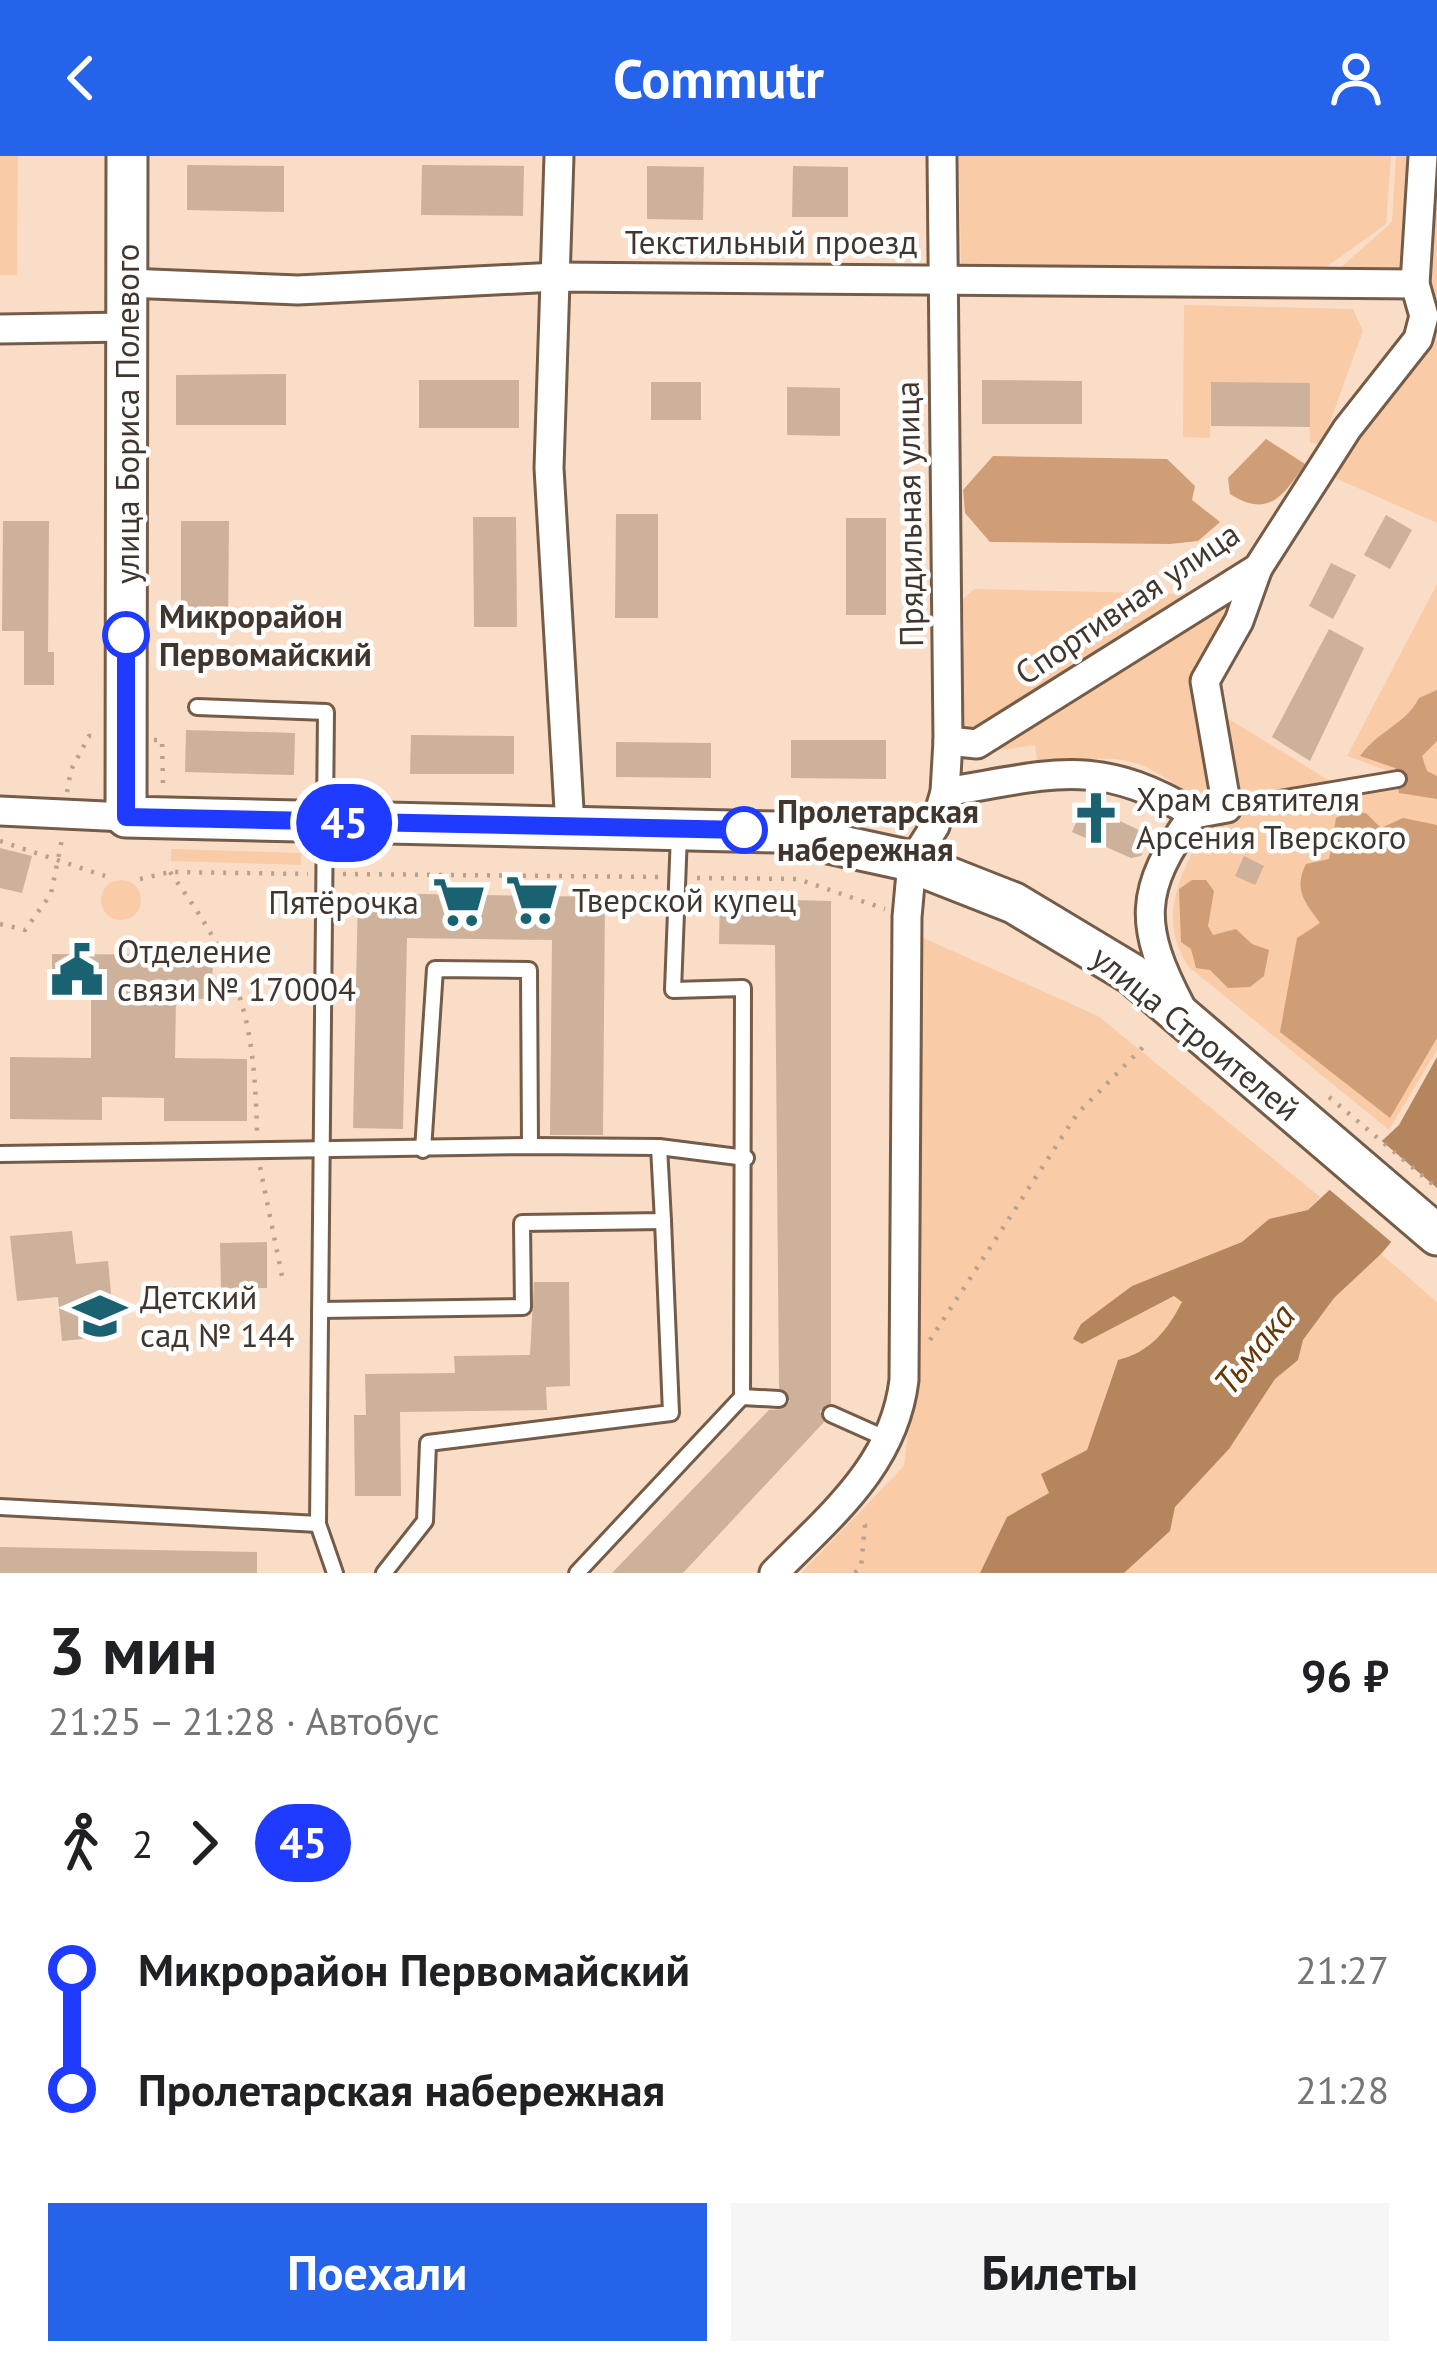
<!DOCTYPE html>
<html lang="ru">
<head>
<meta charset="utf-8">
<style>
  body { margin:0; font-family:"PT Sans",sans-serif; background:#f6f6f6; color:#202124; height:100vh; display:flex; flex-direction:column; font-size:45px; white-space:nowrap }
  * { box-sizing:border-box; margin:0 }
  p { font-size:39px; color:#757577 }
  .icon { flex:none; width:66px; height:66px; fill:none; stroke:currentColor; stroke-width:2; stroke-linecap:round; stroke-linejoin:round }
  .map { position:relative; height:1417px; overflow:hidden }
  .side { display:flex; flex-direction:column; background:#fff; flex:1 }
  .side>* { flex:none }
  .badge { padding:0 24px; border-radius:39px; font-size:42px; line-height:78px }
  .map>.badge { position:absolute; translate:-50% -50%; box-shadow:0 0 0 6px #fff }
  .legs { display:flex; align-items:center; gap:18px; height:132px; padding:0 48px; font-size:39px }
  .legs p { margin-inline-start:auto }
  .overview { display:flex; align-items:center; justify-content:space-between; height:204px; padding:0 48px }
  h1 { font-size:66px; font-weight:700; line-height:90px }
  .action { display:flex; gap:24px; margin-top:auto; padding:24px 48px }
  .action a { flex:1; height:138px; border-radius:0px; background:#2563eb; color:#fff; font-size:48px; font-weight:700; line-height:138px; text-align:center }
  .action a+a { background:#f6f6f6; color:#202124 }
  ul { padding:0 48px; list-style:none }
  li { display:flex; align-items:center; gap:42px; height:120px; font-size:45px }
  li i { display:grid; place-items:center; width:18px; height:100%; margin:0 15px; background:currentColor }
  li i::after { content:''; width:30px; height:30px; margin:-15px; border:9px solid; border-radius:50%; background:#fff }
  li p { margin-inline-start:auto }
  li:first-child i { background:linear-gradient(#0000 50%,currentColor 0) }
  li:last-child i { background:linear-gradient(currentColor 50%,#0000 0) }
  header { display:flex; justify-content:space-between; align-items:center; height:156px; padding:0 48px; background:#2563eb; color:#fff; font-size:54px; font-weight:700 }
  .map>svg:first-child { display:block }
  .green { fill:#f9cba7 }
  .forest { fill:#d09e76 }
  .water { fill:#b5855d }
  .pier { fill:#faddc6 }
  .building { fill:#cdb19b }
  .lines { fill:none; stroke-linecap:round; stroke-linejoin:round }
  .lane-casing { stroke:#745c48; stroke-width:20 }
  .street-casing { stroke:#745c48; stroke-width:33 }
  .secondary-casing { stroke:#745c48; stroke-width:45 }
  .path { stroke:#b7a18f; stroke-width:4.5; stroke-dasharray:3 9; stroke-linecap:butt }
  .lane { stroke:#fff; stroke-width:14 }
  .street { stroke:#fff; stroke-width:27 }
  .secondary { stroke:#fff; stroke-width:39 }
  .line-1-casing { stroke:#fff; stroke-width:27 }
  .line-1 { stroke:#1f3bff; stroke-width:18 }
  .stop-1-dot { fill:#fff; stroke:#1f3bff; stroke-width:6 }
  .labels { text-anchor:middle; stroke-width:9; stroke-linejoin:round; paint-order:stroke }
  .street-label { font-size:33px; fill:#41362d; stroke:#fff }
  .stop-label { font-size:33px; font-weight:bold; fill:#41362d; stroke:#fff; text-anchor:start }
  .poi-label { font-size:33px; fill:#41362d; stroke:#fff; text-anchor:start }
  .water-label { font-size:36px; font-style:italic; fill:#663704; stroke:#fff }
</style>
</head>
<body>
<header><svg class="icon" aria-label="back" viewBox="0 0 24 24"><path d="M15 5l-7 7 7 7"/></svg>Commutr<svg class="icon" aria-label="person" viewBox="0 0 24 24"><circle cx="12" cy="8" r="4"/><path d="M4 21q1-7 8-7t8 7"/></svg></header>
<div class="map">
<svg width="1437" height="1417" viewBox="0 0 1437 1417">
  <rect width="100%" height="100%" fill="#faddc6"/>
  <g class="green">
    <polygon points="0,0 18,0 17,119 0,119"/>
    <polygon points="959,0 1391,0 1386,68 1325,112 961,110"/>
    <polygon points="1396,0 1437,0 1437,367 1326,318 1405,205 1415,128 1337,115 1392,66"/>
    <polygon points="1184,149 1353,153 1363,175 1322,288 1310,287 1309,227 1211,226 1210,282 1183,281"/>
    <path d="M1437,428V894L1389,974L1189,811C1154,759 1184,714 1208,665L1391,631V616L1347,600Z"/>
    <path d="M974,433L1188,438L975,576L957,575C958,527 970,491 962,444Z"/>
    <path d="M1232,434L1199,527L1212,606L1208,640L1194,645C1136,592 1111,600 1038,610L1035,589L985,596Z"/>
    <polygon points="1217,556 1335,628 1229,646"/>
    <polygon points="171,693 301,697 301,709 171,705"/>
    <circle cx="121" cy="744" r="20"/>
    <path d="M919,780L1098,860L1320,1041L1308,1054L1269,1063L1242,1086L1132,1130L1082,1188L1175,1140L1182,1146C1167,1175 1150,1196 1117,1205L1087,1294L1042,1318L1050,1337L1007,1361L980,1417H801L904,1310L914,1227Z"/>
    <polygon points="1381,1098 1437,1146 1437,1417 1124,1417 1170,1375 1175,1351 1229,1293 1275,1222 1298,1204 1303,1184 1334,1142"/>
  </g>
  <g class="forest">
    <path d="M1266,283L1305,308C1284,339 1269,363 1230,338L1228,322Z"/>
    <polygon points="993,300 1167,303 1195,330 1192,344 1220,366 1198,385 1170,388 990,386 965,357 963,334"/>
    <path d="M1437,534V585L1422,600L1427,615L1437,620V643L1399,637L1395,612L1360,600C1380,573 1405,569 1419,542Z"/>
    <path d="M1349,656L1366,657L1381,672L1403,662L1437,669V882L1390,962L1280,876L1297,782L1320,767C1305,746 1293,734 1306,708L1329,703L1336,662Z"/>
    <polygon points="1192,724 1206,724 1214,735 1208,770 1213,779 1236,773 1252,788 1269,794 1264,820 1250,831 1228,832 1210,814 1196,812 1191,793 1181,786 1179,733"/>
  </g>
  <path class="water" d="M1437,901V1032L1381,1098L1334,1142L1303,1184L1298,1204L1275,1223L1229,1293L1175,1351L1170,1375L1124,1417H980L1007,1361L1049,1337L1041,1318L1087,1294L1118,1204C1150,1196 1167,1175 1182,1146L1174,1140L1082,1188L1073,1183L1081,1168L1132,1130L1242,1086L1269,1063L1308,1054L1399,969Z"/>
  <polygon class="pier" points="1377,981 1437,1032 1437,1041 1396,1090 1324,1029"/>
  <g class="building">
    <polygon points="187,9 284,10 284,56 187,54"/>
    <polygon points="422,9 524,10 523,60 421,59"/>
    <polygon points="647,10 704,11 703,64 647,63"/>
    <polygon points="793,10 848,11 848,61 792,61"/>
    <polygon points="286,218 286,269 176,269 176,219"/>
    <rect x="419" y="224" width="100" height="48"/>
    <polygon points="982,224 1082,225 1082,268 982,268"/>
    <rect x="651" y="226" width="50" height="38"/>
    <polygon points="1211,226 1310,227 1310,271 1211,270"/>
    <polygon points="787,231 840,232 840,280 787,279"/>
    <polygon points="616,358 658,358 658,462 615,462"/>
    <polygon points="1386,359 1412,374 1390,413 1364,399"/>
    <polygon points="473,361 516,361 517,471 474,471"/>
    <rect x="846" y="362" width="40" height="97"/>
    <polygon points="3,365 49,365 48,496 54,496 54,529 24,529 24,475 2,475"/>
    <polygon points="181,365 229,365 228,469 181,469"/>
    <polygon points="1331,407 1356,419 1333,463 1309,450"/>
    <polygon points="1329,473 1364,492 1310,605 1272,581"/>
    <polygon points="186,574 295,577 294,619 185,616"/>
    <polygon points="411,579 514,580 514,618 410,618"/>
    <polygon points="791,584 886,584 886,623 791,622"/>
    <polygon points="616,586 711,587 711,622 616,621"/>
    <polygon points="1084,648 1143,676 1148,683 1141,700 1131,702 1072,676"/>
    <polygon points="0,692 32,700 22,737 0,732"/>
    <polygon points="1244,700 1264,710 1255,729 1235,720"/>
    <polygon points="358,737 605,741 603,979 550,979 552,784 407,782 403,973 353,972"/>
    <polygon points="720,742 831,745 831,1247 820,1255 824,1266 683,1417 612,1417 769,1254 783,1253 790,1245 779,1232 775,789 719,788"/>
    <polygon points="52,798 213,799 212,843 176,843 175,902 247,903 247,965 164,965 164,942 102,941 102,964 10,963 10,901 91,902 91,843 52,843"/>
    <polygon points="72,1075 76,1108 108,1105 115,1180 62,1185 58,1141 17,1145 10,1080"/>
    <polygon points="267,1086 267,1132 221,1132 220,1087"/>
    <polygon points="534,1126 569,1126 570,1230 546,1231 547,1254 400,1256 401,1340 355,1340 354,1259 366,1259 365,1218 455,1217 454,1200 530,1199"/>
    <polygon points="0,1391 257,1396 257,1417 0,1417"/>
  </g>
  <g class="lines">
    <g class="lane-casing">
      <g id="lane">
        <polyline points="197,551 326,556 318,1368 335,1417"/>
        <polyline points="1227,652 1398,623"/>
        <polyline points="423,994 435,813 529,814 530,990"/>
        <polyline points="0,998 530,990 659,991 746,1002"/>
        <polyline points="320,1154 523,1151 522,1067 663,1065 659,991"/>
        <polyline points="742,1241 779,1243"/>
        <polyline points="831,1258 887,1283"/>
        <polyline points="0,1351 318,1368"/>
        <polyline points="384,1417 425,1365 428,1287 671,1257 663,1065"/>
        <polyline points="577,1417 742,1241 743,832 673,834 679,678"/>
      </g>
    </g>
    <g class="street-casing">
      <g id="street">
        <polyline points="559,0 549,312 570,671"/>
        <polyline points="127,127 298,134 556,121 1415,128"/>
        <polyline points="0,173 127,171"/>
        <polyline points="948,585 977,588 1258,412 1347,273 1418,183 1424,160 1415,128 1423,0"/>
        <path d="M945,636C1052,619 1095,599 1194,658"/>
        <polyline points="0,655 126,661"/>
        <path d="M1181,851C1139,771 1137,734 1194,658L1227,652L1205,525L1239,465L1258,412"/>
        <path d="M774,1417C831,1359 894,1309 904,1224L907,761L912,706L935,670L945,636L948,585L942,0"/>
      </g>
    </g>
    <g class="secondary-casing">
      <polyline id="secondary" points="127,0 126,661 778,676 902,703 1014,747 1132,818 1437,1079"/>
    </g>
    <g class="path">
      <polyline points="154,584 162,584 163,630"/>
      <polyline points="67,636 71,614 89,580 94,580"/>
      <polyline points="0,685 105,720"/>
      <path d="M170,716C240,813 254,857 257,976"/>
      <polyline points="343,718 662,721"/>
      <polyline points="697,722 798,723 885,753"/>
      <polyline points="140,723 170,716 308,718"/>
      <polyline points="0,768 25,774 51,738 62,683"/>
      <polyline points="1329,941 1437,1032"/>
      <polyline points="260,1011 282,1120"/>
      <polyline points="930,1184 1077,958 1147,887"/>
      <polyline points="855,1417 861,1411 865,1369 859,1364"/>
    </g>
    <use href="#lane" class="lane"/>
    <use href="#street" class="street"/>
    <use href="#secondary" class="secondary"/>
  </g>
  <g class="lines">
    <g class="line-1-casing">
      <polyline id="line-1" points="126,479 126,661 744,674"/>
    </g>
    <use href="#line-1" class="line-1"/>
  </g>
  <defs>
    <g id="church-bare" transform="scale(4.14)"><path d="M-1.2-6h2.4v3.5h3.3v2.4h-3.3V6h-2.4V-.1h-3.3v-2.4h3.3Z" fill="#1a6171" stroke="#fff" stroke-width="2.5" paint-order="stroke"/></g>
    <g id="supermarket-bare" transform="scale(4.14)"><path d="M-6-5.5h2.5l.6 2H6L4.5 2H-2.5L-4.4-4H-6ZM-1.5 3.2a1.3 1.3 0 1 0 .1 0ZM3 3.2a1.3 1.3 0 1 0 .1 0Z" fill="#1a6171" stroke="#fff" stroke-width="2.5" paint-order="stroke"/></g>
    <g id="civic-bare" transform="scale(4.14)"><path d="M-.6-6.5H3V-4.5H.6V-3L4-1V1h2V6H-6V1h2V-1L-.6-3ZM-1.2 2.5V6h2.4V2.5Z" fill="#1a6171" stroke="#fff" stroke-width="2.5" paint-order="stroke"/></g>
    <g id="school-bare" transform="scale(4.14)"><path d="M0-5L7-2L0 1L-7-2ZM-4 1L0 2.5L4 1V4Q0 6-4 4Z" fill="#1a6171" stroke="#fff" stroke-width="2.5" paint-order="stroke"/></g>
  </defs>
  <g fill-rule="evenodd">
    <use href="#church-bare" x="1096" y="662"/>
    <use href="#supermarket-bare" x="532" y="744"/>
    <use href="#supermarket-bare" x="459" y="746"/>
    <use href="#civic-bare" x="77" y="814"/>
    <use href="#school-bare" x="100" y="1160"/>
  </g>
  <g class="stop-1-dot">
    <circle cx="126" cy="479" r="21"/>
    <circle cx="744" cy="674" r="21"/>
  </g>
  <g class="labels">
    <g class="street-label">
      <text x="771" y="98">Текстильный проезд</text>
      <text transform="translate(127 258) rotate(-90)" y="12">улица Бориса Полевого</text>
      <text transform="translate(909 358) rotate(-91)" y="12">Прядильная улица</text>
      <text transform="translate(1127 447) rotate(-34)" y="12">Спортивная улица</text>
      <text transform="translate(1196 877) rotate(39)" y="12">улица Строителей</text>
    </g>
    <g class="stop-label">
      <text x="159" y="472">Микрорайон<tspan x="159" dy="38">Первомайский</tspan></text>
      <text x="777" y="667">Пролетарская<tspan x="777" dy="38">набережная</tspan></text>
    </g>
    <g class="poi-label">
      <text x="1136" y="655">Храм святителя<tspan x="1136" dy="38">Арсения Тверского</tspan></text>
      <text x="572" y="756">Тверской купец</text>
      <text x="419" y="758" text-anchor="end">Пятёрочка</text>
      <text x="117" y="807">Отделение<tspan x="117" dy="38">связи № 170004</tspan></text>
      <text x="140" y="1153">Детский<tspan x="140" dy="38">сад № 144</tspan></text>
    </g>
    <g class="water-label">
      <text transform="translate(1254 1193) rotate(-51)" y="13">Тьмака</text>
    </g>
  </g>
</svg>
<b class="badge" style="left:344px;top:667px;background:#1f3bff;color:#fff">45</b>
</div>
<section class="side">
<div class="overview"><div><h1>3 мин</h1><p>21:25 – 21:28 · Автобус</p></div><b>96 ₽</b></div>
<div class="legs"><svg class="icon" aria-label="walk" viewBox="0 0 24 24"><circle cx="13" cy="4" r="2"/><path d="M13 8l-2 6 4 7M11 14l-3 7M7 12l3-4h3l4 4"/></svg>2<svg class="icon" aria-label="forward" viewBox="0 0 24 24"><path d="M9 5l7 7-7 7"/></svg><b class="badge" style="background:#1f3bff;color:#fff">45</b></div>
<ul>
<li><i style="color:#1f3bff"></i><b>Микрорайон Первомайский</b><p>21:27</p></li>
<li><i style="color:#1f3bff"></i><b>Пролетарская набережная</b><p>21:28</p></li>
</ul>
<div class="action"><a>Поехали</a><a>Билеты</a></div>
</section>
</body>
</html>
